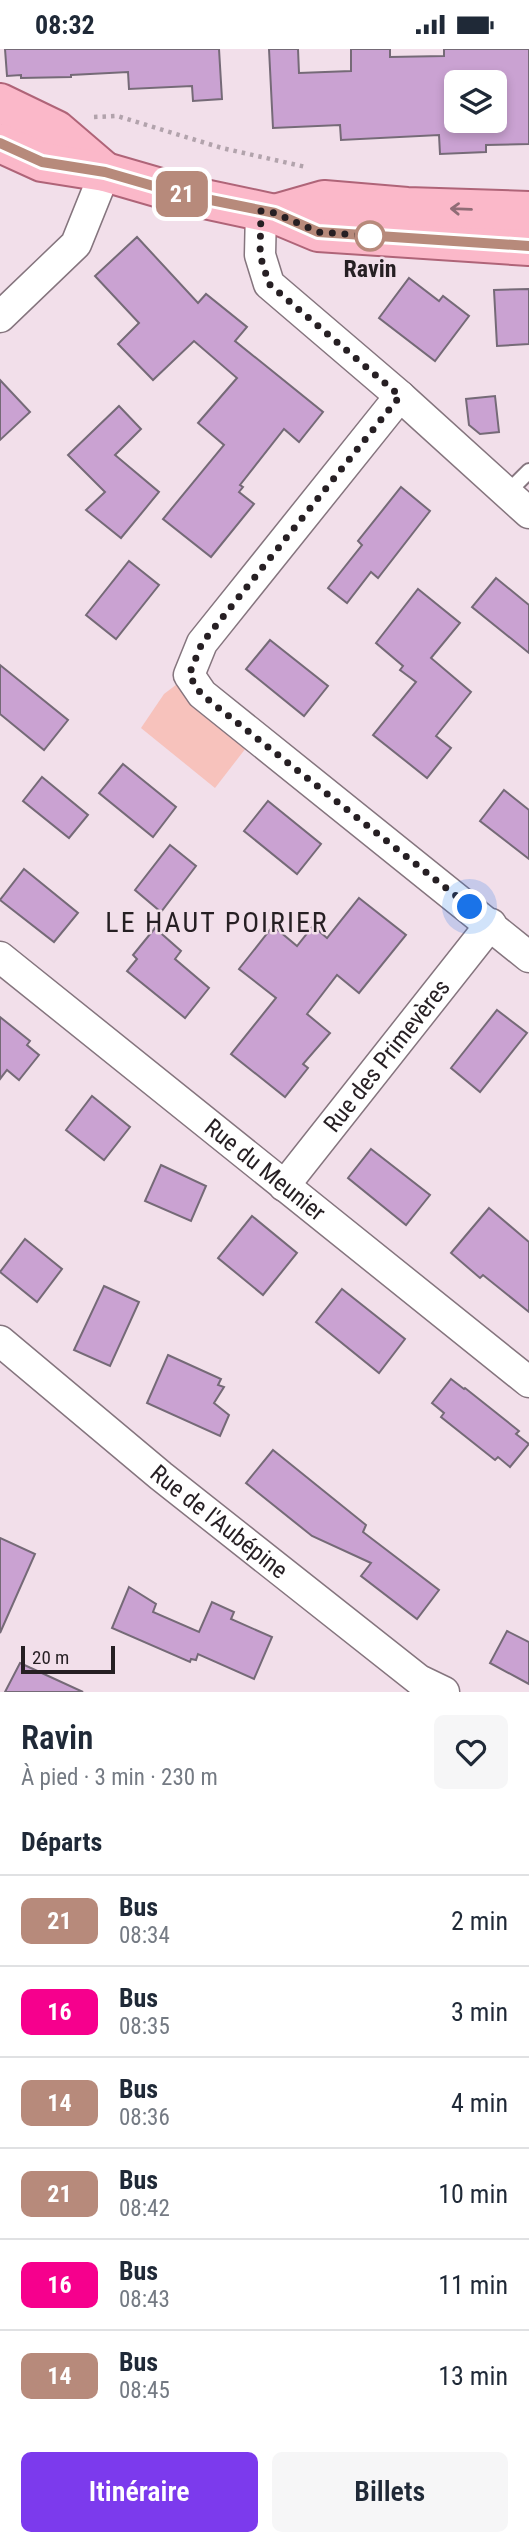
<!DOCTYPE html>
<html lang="fr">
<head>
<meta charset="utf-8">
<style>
  body { margin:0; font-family:"Roboto Condensed",sans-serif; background:#f6f6f7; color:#1f2937; height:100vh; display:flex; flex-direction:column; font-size:26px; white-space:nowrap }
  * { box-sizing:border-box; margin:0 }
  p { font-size:23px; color:#747a83 }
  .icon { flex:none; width:38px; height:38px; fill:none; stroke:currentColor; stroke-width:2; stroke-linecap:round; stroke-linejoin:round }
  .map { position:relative; height:1643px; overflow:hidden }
  .details { display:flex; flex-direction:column; background:#fff; flex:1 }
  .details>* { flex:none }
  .badge { padding:0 14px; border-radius:10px; font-size:24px; line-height:46px }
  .buttons { position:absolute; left:444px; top:21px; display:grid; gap:14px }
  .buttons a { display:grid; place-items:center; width:63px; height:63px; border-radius:10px; background:#fff; box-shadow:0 4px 10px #0003; font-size:35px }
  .scale { position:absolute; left:21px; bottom:18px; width:94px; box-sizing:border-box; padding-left:7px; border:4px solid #261f23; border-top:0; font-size:19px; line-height:24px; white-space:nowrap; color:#261f23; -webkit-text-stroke:5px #f2dfea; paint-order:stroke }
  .you { position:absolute; width:35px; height:35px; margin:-18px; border:5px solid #fff; border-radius:50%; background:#1a73e8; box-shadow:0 0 0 10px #1a73e833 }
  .map>.badge { position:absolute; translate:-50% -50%; box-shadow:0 0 0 4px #fff }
  h2 { padding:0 21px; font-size:26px; line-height:63px }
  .round { display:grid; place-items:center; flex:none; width:74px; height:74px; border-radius:10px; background:#f6f6f7 }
  .summary { display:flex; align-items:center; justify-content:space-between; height:119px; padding:0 21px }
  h1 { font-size:33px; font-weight:600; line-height:52px }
  .primary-button { display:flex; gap:14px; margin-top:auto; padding:14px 21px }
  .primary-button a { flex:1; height:80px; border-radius:10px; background:#7c3aed; color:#fff; font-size:28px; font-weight:600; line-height:80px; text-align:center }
  .primary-button a+a { background:#f6f6f7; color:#1f2937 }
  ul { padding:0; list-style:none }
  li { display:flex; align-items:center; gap:21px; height:91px; padding:0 21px; border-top:2px solid #e0e1e3 }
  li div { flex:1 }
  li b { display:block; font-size:26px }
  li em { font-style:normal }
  li .badge { min-width:77px; font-weight:700; text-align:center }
  .status { display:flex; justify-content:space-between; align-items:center; height:49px; padding:0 35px; background:#fff; direction:ltr }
  .status svg { height:19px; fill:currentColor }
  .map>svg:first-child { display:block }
  .green { fill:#f7c2bc }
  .building { fill:#caa2d2; stroke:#756a77; stroke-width:2; fill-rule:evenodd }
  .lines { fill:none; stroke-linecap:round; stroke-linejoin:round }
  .lane-casing { stroke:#85757e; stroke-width:18 }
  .street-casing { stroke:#85757e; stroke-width:33 }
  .primary-casing { stroke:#af6478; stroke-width:42 }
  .path { stroke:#b2a3ac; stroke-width:4.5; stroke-dasharray:3.5 5; stroke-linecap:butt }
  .lane { stroke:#fff; stroke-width:14 }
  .street { stroke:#fff; stroke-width:30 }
  .primary { stroke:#fbb8c9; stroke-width:38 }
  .oneway { stroke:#906c76 }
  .line-casing { stroke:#fff; stroke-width:16 }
  .line { stroke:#b78a7b; stroke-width:10 }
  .walk { stroke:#261f23; stroke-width:7; stroke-dasharray:0 12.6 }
  .stop-dot { fill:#fff; stroke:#b78a7b; stroke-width:3.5 }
  .labels { text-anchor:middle; stroke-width:5; stroke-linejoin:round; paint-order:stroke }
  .stop-label { font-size:24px; font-weight:bold; fill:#261f23; stroke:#f2dfea }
  .street-label { font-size:24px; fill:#261f23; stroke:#f2dfea }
  .quarter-label { font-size:28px; letter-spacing:2px; fill:#261f23; stroke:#f2dfea }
</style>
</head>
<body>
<div class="status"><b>08:32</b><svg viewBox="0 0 49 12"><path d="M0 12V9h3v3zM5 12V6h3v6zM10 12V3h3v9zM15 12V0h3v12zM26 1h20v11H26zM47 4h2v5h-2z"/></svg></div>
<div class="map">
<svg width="529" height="1643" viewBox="0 0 529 1643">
  <rect width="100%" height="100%" fill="#f2dfea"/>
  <polygon class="green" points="189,626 256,686 215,739 141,679 164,645"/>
  <g class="building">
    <polygon points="5,0 219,0 222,50 193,52 192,37 129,40 128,23 71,26 71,28 21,29 21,26 7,27"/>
    <path d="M269,0H298L299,24L351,22V0H390V8L444,7V0H529V95L486,96V103L440,105L439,86L341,91L340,76L273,79ZM457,33H495V72H457Z"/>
    <polygon points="137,188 198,254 206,245 247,278 235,292 323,363 299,393 284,380 240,436 243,438 239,443 254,455 211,508 163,470 224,396 198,374 237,329 194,292 153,331 118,295 139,274 95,227"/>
    <polygon points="409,229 439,252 443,247 469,267 435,312 379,269"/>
    <polygon points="529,240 529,295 497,297 494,241"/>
    <polygon points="0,331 30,363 0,391"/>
    <polygon points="495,347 499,383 480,385 469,376 466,350"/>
    <polygon points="119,357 141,380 115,406 159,443 121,489 86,461 105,443 68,406"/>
    <polygon points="401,438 430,462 378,529 371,523 347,554 328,539 362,496 358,492"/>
    <polygon points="129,512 159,536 116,590 86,566"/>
    <polygon points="496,529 529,556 529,604 472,558"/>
    <polygon points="418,540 460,574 431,609 471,643 436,687 451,699 427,729 373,686 416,633 400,621 403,617 376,594"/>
    <polygon points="270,591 328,637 304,667 246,620"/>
    <polygon points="0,616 68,671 44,701 0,665"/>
    <polygon points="123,715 176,758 153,788 99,744"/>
    <polygon points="42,728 88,766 69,789 23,752"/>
    <polygon points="504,741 529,761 529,810 480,772"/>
    <polygon points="268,752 321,795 297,825 244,782"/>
    <polygon points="170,796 196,817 161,863 135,841"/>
    <polygon points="24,820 78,864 54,893 0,851"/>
    <polygon points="359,849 406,886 359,944 337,926 307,965 330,984 303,1015 308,1019 285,1048 231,1005 276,949 239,920 273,877 297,897 313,877 327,889"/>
    <polygon points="155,879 181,902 175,910 209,939 185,969 127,922 137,910 133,906"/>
    <polygon points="497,961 527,984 480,1043 451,1019"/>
    <polygon points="0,968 30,992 27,996 39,1006 19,1031 7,1021 0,1030"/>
    <polygon points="92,1047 130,1078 104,1111 66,1081"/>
    <polygon points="371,1100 430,1146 406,1176 348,1129"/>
    <polygon points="161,1116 206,1137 191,1172 145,1152"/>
    <polygon points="489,1159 529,1193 529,1263 483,1226 480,1229 451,1204"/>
    <polygon points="252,1167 297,1204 263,1246 218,1209"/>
    <polygon points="25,1190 62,1220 37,1253 0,1223"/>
    <polygon points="104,1237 139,1253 110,1317 74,1301"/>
    <polygon points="342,1240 405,1290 379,1324 316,1273"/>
    <polygon points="168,1306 221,1330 218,1336 224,1338 214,1354 229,1366 220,1387 147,1354"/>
    <polygon points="451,1330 464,1340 465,1339 519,1382 516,1385 529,1395 510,1418 498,1408 495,1411 441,1368 444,1364 432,1354"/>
    <polygon points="273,1401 366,1476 363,1483 439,1541 417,1570 361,1527 371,1514 312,1487 246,1434"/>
    <polygon points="0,1489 35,1505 0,1584"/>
    <polygon points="129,1538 156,1555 153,1563 199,1583 212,1553 234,1563 231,1570 272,1588 254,1630 198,1605 196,1611 191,1610 190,1613 112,1579"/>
    <polygon points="507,1582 529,1593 529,1635 490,1614"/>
    <polygon points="20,1614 83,1643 5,1643"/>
  </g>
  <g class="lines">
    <g class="lane-casing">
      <polyline id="lane" points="508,443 529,422"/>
    </g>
    <g class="street-casing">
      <g id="street">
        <polyline points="261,161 260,206 269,235 400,347 529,464"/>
        <polyline points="0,268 76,195 105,123"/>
        <polyline points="400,347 202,594 189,626 202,645 529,908"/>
        <path id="s1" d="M0,908L529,1333"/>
        <path id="s2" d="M284,1137L491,875"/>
        <path id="s3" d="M0,1292L161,1427L419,1631L444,1643"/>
      </g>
    </g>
    <g class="primary-casing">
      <g id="primary">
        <polyline points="0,54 56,81 105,123"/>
        <polyline points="0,94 42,113 105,123 181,145 275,165 318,183 529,197"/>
        <polyline points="275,165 324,151 407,158 529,162"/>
      </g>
    </g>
    <polyline class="path" points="94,68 117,67 222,99 306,118"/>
    <use href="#lane" class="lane"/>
    <use href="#street" class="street"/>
    <use href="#primary" class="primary"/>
  </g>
  <defs><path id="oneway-shaft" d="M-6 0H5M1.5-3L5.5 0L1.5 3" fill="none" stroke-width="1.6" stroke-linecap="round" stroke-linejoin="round" transform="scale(1.75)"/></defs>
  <use class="oneway" href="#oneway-shaft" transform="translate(461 160) rotate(-178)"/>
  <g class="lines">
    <g class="line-casing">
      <polyline id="line" points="0,94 42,113 105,123 181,145 275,164 318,183 529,197"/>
    </g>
    <use href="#line" class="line"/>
    <polyline class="walk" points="370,187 318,183 275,164 261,162 260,206 269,235 400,347 202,594 189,626 201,645 470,858"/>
  </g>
  <circle class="stop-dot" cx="370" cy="187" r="14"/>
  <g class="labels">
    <g class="stop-label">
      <text x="370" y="228">Ravin</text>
    </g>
    <g class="street-label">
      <text dy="8" stroke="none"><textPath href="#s2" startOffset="166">Rue des Primevères</textPath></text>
      <text dy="8" stroke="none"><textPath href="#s1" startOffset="340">Rue du Meunier</textPath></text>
      <text dy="8" stroke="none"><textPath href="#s3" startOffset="284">Rue de l'Aubépine</textPath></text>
    </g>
    <g class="quarter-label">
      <text x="217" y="883">LE HAUT POIRIER</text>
    </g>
  </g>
</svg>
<div class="buttons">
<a><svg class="icon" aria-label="layers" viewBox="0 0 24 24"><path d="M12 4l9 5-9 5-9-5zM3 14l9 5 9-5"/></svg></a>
</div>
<div class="scale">20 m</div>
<div class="you" style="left:470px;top:858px"></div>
<b class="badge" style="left:182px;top:145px;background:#b78a7b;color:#fff">21</b>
</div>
<section class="details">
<div class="summary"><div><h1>Ravin</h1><p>À pied · 3 min · 230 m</p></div><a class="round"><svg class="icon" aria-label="heart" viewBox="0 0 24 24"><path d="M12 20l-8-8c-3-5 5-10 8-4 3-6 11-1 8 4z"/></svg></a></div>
<h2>Départs</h2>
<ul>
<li><span class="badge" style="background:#b78a7b;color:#fff">21</span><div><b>Bus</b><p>08:34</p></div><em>2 min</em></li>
<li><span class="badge" style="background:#f6008d;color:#fff">16</span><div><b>Bus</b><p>08:35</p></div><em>3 min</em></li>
<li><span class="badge" style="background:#b78a7b;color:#fff">14</span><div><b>Bus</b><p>08:36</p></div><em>4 min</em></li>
<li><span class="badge" style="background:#b78a7b;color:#fff">21</span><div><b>Bus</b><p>08:42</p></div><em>10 min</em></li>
<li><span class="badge" style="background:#f6008d;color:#fff">16</span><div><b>Bus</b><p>08:43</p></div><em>11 min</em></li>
<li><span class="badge" style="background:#b78a7b;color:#fff">14</span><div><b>Bus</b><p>08:45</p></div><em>13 min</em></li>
</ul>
<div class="primary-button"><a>Itinéraire</a><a>Billets</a></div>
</section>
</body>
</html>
